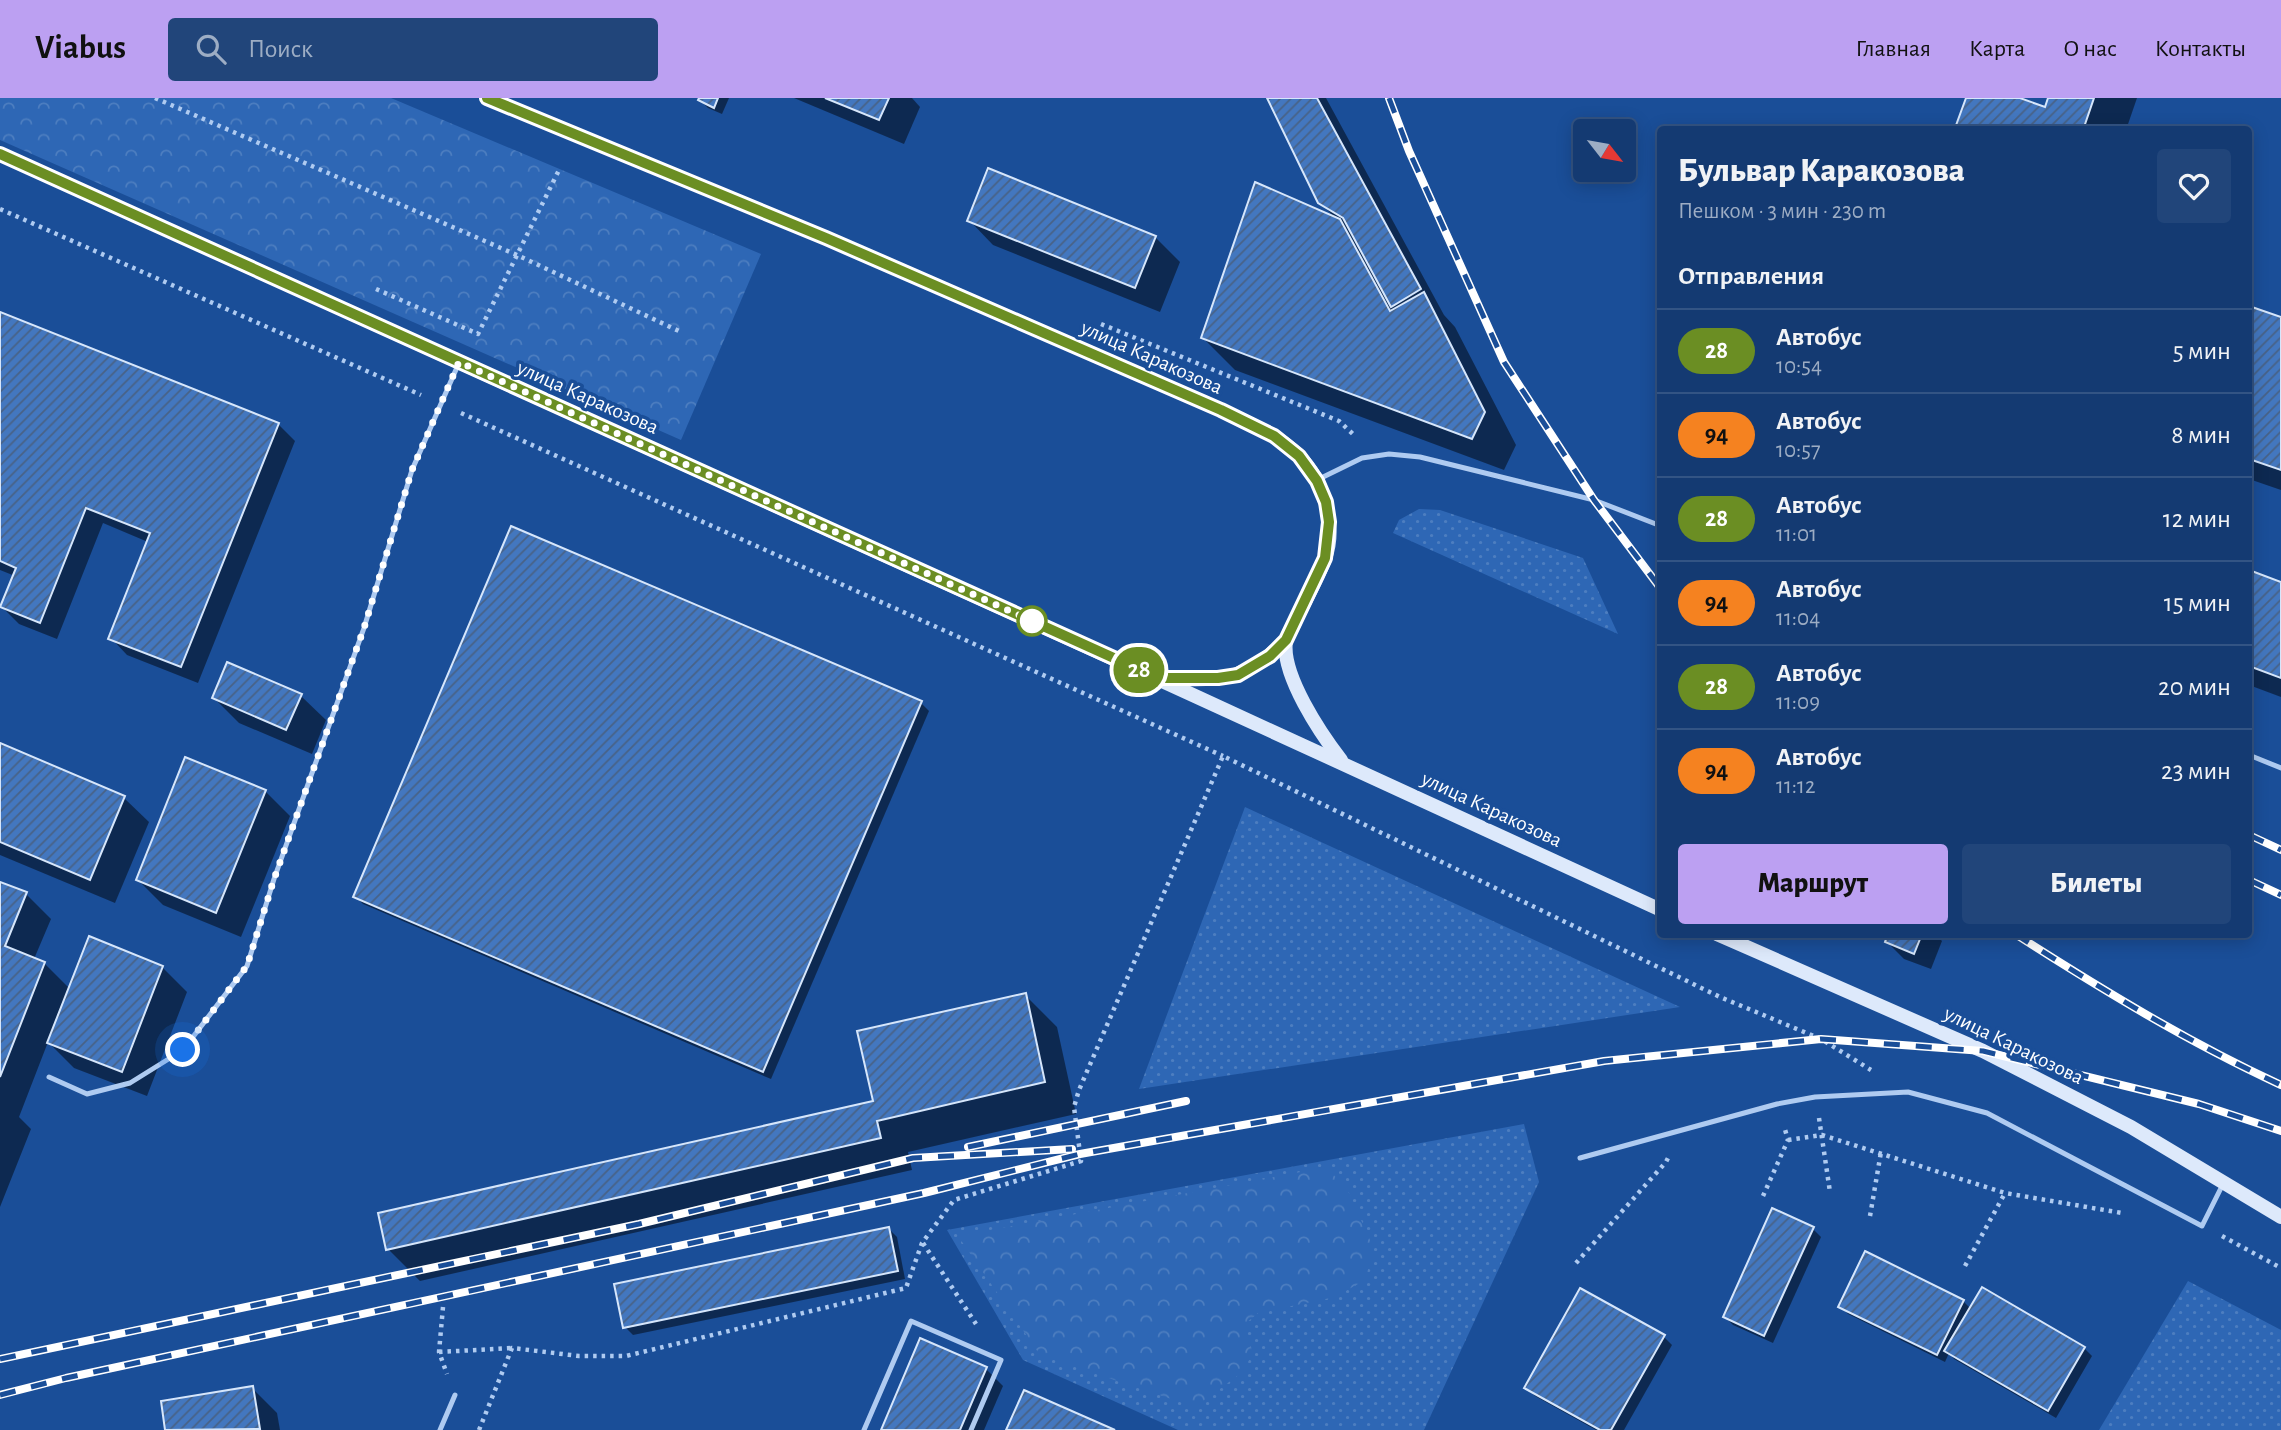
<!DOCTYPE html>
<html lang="ru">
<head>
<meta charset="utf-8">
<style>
  body { margin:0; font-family:"Alegreya Sans",sans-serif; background:#21457a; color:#f1f3f6; height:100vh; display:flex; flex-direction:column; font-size:26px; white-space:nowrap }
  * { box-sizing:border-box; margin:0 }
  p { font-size:23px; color:#9dadc4 }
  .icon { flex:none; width:38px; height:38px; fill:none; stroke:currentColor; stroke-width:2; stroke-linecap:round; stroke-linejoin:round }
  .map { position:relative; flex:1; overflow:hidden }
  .sheet { position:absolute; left:1657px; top:28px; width:595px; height:812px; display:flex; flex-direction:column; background:#143a72; border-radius:7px; box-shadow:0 4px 18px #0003,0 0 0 2px #335484 }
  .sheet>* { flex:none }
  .badge { padding:0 14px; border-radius:23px; font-size:24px; line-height:46px }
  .needle { width:46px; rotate:121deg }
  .fabs { position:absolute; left:1573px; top:21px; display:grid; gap:14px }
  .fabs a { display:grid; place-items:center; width:63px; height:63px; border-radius:7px; background:#143a72; box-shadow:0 4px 18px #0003,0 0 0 2px #335484; font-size:35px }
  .you { position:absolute; width:35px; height:35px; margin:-18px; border:5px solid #fff; border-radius:50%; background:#1a73e8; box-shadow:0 0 0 10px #1a73e833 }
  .map>.badge { position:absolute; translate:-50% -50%; box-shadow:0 0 0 4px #fff }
  h2 { padding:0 21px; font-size:26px; line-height:63px }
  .round { display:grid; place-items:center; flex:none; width:74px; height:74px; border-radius:7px; background:#21457a }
  .summary { display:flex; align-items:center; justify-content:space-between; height:119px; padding:0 21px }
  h1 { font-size:33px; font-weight:800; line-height:52px }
  .primary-button { display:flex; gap:14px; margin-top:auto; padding:14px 21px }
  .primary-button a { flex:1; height:80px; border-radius:7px; background:#bca0f2; color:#111; font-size:28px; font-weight:800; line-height:80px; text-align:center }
  .primary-button a+a { background:#21457a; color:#f1f3f6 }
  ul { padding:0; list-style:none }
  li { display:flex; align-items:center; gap:21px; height:84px; padding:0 21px; border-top:2px solid #335484 }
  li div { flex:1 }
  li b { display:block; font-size:26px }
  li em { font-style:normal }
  li .badge { min-width:77px; font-weight:700; text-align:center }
  header { display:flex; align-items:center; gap:42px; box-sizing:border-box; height:98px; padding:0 35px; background:#bca0f2; color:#111 }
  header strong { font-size:33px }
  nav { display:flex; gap:38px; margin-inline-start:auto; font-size:24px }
  .search { width:490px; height:63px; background:#21457a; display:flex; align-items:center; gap:18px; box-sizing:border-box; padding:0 24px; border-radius:7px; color:#9dadc4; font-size:26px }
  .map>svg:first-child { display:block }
  .grass { fill:url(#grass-dots) }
  .forest { fill:url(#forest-crowns) }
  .shadow { fill:#0007 }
  .building { fill:url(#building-hatch); stroke:#d6e6fb; stroke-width:2 }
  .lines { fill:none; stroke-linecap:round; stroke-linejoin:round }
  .path { stroke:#afcbf1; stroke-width:4.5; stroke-dasharray:3.5 5; stroke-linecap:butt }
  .lane { stroke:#afcbf1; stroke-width:5 }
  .secondary { stroke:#dde9fb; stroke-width:14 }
  .rail-casing { stroke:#fff; stroke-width:8 }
  .rail { stroke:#1a4e98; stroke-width:5; stroke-dasharray:16; stroke-linecap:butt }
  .line-casing { stroke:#fff; stroke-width:16 }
  .line { stroke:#6b8e23; stroke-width:10 }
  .walk { stroke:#fff; stroke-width:7; stroke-dasharray:0 12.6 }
  .stop-dot { fill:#fff; stroke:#6b8e23; stroke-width:3.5 }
  .labels { text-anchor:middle; stroke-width:7; stroke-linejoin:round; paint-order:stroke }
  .street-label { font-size:21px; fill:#fff; stroke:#1a4e98 }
</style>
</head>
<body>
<header>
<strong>Viabus</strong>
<div class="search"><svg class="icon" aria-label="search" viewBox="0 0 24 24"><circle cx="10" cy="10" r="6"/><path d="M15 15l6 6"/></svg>Поиск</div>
<nav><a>Главная</a><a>Карта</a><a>О нас</a><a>Контакты</a></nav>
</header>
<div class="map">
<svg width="2281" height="1332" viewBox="0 0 2281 1332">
  <defs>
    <pattern id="grass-dots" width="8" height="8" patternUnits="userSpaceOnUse" patternTransform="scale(1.75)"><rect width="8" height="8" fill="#2e67b5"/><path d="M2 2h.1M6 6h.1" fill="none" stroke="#4d7ec0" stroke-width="1.8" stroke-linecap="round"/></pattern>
    <pattern id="forest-crowns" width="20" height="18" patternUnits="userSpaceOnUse" patternTransform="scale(1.75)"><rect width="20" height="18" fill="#2e67b5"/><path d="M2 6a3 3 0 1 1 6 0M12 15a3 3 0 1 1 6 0" fill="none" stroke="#4d7ec0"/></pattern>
    <pattern id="building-hatch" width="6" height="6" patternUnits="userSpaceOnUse" patternTransform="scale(1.75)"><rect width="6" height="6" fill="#4377bf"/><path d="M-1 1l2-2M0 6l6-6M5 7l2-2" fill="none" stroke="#486286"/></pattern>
  </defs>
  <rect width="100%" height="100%" fill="#1a4e98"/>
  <g class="grass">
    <polygon points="1419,411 1440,412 1583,460 1618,536 1393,435 1399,422"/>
    <polygon points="1245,709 1680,909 1139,991"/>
    <polygon points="1524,1026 1539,1084 1424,1332 1178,1332 1023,1262 947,1132"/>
    <polygon points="2188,1183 2281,1232 2281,1332 2099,1332"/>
  </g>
  <g class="forest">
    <polygon points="0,0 391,0 761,156 681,342 0,42"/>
    <polygon points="1327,1069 1349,1095 1374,1151 1365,1182 1335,1199 1258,1215 1245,1226 1245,1240 1253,1253 1244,1273 1195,1309 1040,1257 958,1138"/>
  </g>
  <g class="shadow">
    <polygon points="701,0 729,0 722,16 708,10 700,2"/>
    <polygon points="794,0 912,0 920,9 904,46"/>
    <polygon points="1269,0 1326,0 1444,217 1455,229 1516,347 1504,372 1235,272 1203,240 1336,121 1320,104"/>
    <polygon points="1968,0 2014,0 2046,11 2050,0 2137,0 2126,32 1959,32"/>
    <polygon points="969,122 1155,139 1180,164 1160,214 993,147"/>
    <polygon points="1661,202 1661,219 1657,214"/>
    <polygon points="2249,210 2281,221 2281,392 2249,381"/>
    <polygon points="0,216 278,326 295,343 198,585 127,557 111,540 148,444 103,425 57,541 19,526 2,509 15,478 0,472"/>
    <polygon points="2249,474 2281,486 2281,599 2249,587"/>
    <polygon points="301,598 326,622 312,656 239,625 214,600"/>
    <polygon points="921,605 929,613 771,981 363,806 355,798"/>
    <polygon points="0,647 124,700 149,724 115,805 0,757"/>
    <polygon points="265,693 290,718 241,839 163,807 138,782"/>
    <polygon points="0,786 26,796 51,821 34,861 44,865 70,891 162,869 187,894 147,998 74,970 48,944 19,1019 31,1031 0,1109"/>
    <polygon points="1890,836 1935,836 1942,843 1931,871 1904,861 1887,844"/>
    <polygon points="1025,897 1057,929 1076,1016 908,1054 912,1072 420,1183 388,1151 875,1004"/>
    <polygon points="889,1131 897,1139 905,1181 633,1237 625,1229"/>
    <polygon points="1813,1131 1821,1139 1773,1245 1733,1227 1725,1219"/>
    <polygon points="1963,1203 1971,1211 2084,1250 2092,1258 2056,1320 1954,1261 1949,1255 1945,1264 1848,1216 1840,1208"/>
    <polygon points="1664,1239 1672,1247 1624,1332 1596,1332 1535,1298 1527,1290"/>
    <polygon points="921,1243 986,1271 1003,1288 984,1332 882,1332"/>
    <polygon points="252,1290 277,1315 280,1332 167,1332 163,1304"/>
  </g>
  <g class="building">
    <polygon points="699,0 718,0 714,10 698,2"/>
    <polygon points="825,0 889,0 879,22"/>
    <polygon points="1267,0 1317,0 1421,191 1391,209 1343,120 1318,105"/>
    <polygon points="1966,0 2020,0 2045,9 2048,0 2094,0 2083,32 1958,32 1955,30"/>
    <polygon points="988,70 1156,138 1135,190 967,123"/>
    <polygon points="1255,84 1340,121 1390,213 1424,194 1485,314 1472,341 1201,240"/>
    <polygon points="2249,208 2281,219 2281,372 2249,361"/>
    <polygon points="0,214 279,325 181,569 108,541 150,435 86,410 40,525 0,509 16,470 0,463"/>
    <polygon points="511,428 922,603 763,974 353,799"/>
    <polygon points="2249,472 2281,484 2281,580 2249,568"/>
    <polygon points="227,564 302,596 286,632 212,600"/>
    <polygon points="0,645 125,698 90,782 0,744"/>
    <polygon points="185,659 266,692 216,815 136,782"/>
    <polygon points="0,784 27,794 5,848 45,864 0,979"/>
    <polygon points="1888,836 1922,836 1914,856 1885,844"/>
    <polygon points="89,838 163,868 122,974 47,945"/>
    <polygon points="1026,895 1045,984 877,1023 881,1040 386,1152 378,1115 873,1003 857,933"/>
    <polygon points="1772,1110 1814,1129 1764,1238 1723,1219"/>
    <polygon points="889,1129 898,1173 623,1230 614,1186"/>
    <polygon points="1865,1153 1964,1202 1937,1257 1838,1209"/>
    <polygon points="1982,1189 2085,1249 2048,1313 1944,1253"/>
    <polygon points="1580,1190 1665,1237 1611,1332 1600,1332 1524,1290"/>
    <polygon points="920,1240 987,1269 960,1332 881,1332"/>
    <polygon points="253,1288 260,1331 165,1332 161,1303"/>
    <polygon points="1024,1292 1115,1332 1006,1332"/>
  </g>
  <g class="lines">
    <g class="path">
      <polyline points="155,0 517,157 681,234"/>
      <polyline points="0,111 421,297"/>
      <polyline points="376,191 478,236 560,70"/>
      <polyline points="1101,226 1339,323 1355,338"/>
      <polyline points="461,315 1223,658"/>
      <polyline points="1819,1020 1830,1094"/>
      <polyline points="1788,1042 1822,1037 2005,1095 2122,1115"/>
      <polyline points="1763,1098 1788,1042 1784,1028"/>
      <polyline points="1870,1118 1881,1054"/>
      <polyline points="2222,1138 2281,1170"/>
      <polyline points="923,1145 976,1226"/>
      <polyline points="1576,1165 1666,1064 1668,1060"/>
      <polyline points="1965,1168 2005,1095"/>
      <polyline points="443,1209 439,1254 447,1276"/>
      <polyline points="439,1254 512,1250"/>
      <polyline points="479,1332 512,1250 579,1258 626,1258 906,1190 922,1145 954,1102 1081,1063 1074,1009 1079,992 1223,658 1720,899 1821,941 1871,972"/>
    </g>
    <g class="lane">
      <polyline points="1319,381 1362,360 1389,356 1420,359 1594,402 1661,428"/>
      <polyline points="2249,657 2281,670"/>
      <polyline points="49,979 87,996 130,985 183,952 247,868 274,781 364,530 412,372 458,267"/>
      <polyline points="1580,1060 1777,1006 1815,999 1908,994 1987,1015 2202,1128 2223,1086"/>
      <polyline points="440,1332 455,1297"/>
      <polyline points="864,1332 911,1223 1001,1262 971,1332"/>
    </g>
    <g class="secondary">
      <path d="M487,0L826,140L1221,312C1247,325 1278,336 1299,358C1324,383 1337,427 1325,461C1317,483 1304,504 1295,524C1292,530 1287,537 1286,543C1281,577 1321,636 1341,662"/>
      <polyline points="0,56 1158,581 1661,812"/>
      <path d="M1163,581C1220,581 1243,586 1286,542"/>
      <polyline points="1717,836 1983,953 2131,1029 2281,1119"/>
    </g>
    <g class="rail-casing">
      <g id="rail">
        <polyline points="1389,0 1409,53 1504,264 1594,402 1661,491"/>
        <polyline points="2249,737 2281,752"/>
        <polyline points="2249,782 2281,797"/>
        <path d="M2015,836C2101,891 2188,944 2281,987"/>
        <polyline points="968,1049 1186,1003"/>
        <polyline points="0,1261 639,1126 913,1060 1072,1051"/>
        <polyline points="0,1297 66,1280 924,1095 1080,1056 1604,963 1821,941 1983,953 2199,1006 2281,1033"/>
      </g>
    </g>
    <use href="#rail" class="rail"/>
  </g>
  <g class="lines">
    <g class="line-casing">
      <polyline id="line" points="0,56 1158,580 1218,580 1238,577 1270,558 1286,542 1325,460 1329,424 1326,404 1317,383 1299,358 1274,338 1221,312 826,140 487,0"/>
    </g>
    <use href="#line" class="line"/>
    <polyline class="walk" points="183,952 247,868 274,781 364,530 412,372 459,264 1032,523"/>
  </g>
  <circle class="stop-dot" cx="1032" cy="523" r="14"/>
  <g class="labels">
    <g class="street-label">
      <text transform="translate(1152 259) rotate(24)" y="7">улица Каракозова</text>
      <text transform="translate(588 299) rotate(24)" y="7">улица Каракозова</text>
      <text transform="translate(1492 711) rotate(25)" y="7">улица Каракозова</text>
      <text transform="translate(2014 947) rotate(26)" y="7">улица Каракозова</text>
    </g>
  </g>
</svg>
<div class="fabs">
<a><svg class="needle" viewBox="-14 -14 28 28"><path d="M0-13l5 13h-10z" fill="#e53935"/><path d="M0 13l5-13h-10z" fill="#9dadc4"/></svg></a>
</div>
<div class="you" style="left:183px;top:952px"></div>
<b class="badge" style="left:1139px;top:572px;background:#6b8e23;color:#fff">28</b>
<section class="sheet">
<div class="summary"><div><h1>Бульвар Каракозова</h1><p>Пешком · 3 мин · 230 m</p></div><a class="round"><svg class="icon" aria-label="heart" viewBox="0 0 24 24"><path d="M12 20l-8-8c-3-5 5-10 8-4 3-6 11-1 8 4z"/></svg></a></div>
<h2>Отправления</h2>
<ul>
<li><span class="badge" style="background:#6b8e23;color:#fff">28</span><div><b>Автобус</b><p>10:54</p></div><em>5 мин</em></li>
<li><span class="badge" style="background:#f58220;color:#111">94</span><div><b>Автобус</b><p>10:57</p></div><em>8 мин</em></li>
<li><span class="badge" style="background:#6b8e23;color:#fff">28</span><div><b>Автобус</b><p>11:01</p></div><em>12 мин</em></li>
<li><span class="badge" style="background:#f58220;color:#111">94</span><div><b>Автобус</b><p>11:04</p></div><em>15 мин</em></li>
<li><span class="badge" style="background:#6b8e23;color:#fff">28</span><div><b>Автобус</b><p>11:09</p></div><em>20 мин</em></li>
<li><span class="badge" style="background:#f58220;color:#111">94</span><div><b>Автобус</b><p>11:12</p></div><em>23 мин</em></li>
</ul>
<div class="primary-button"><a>Маршрут</a><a>Билеты</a></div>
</section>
</div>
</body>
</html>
